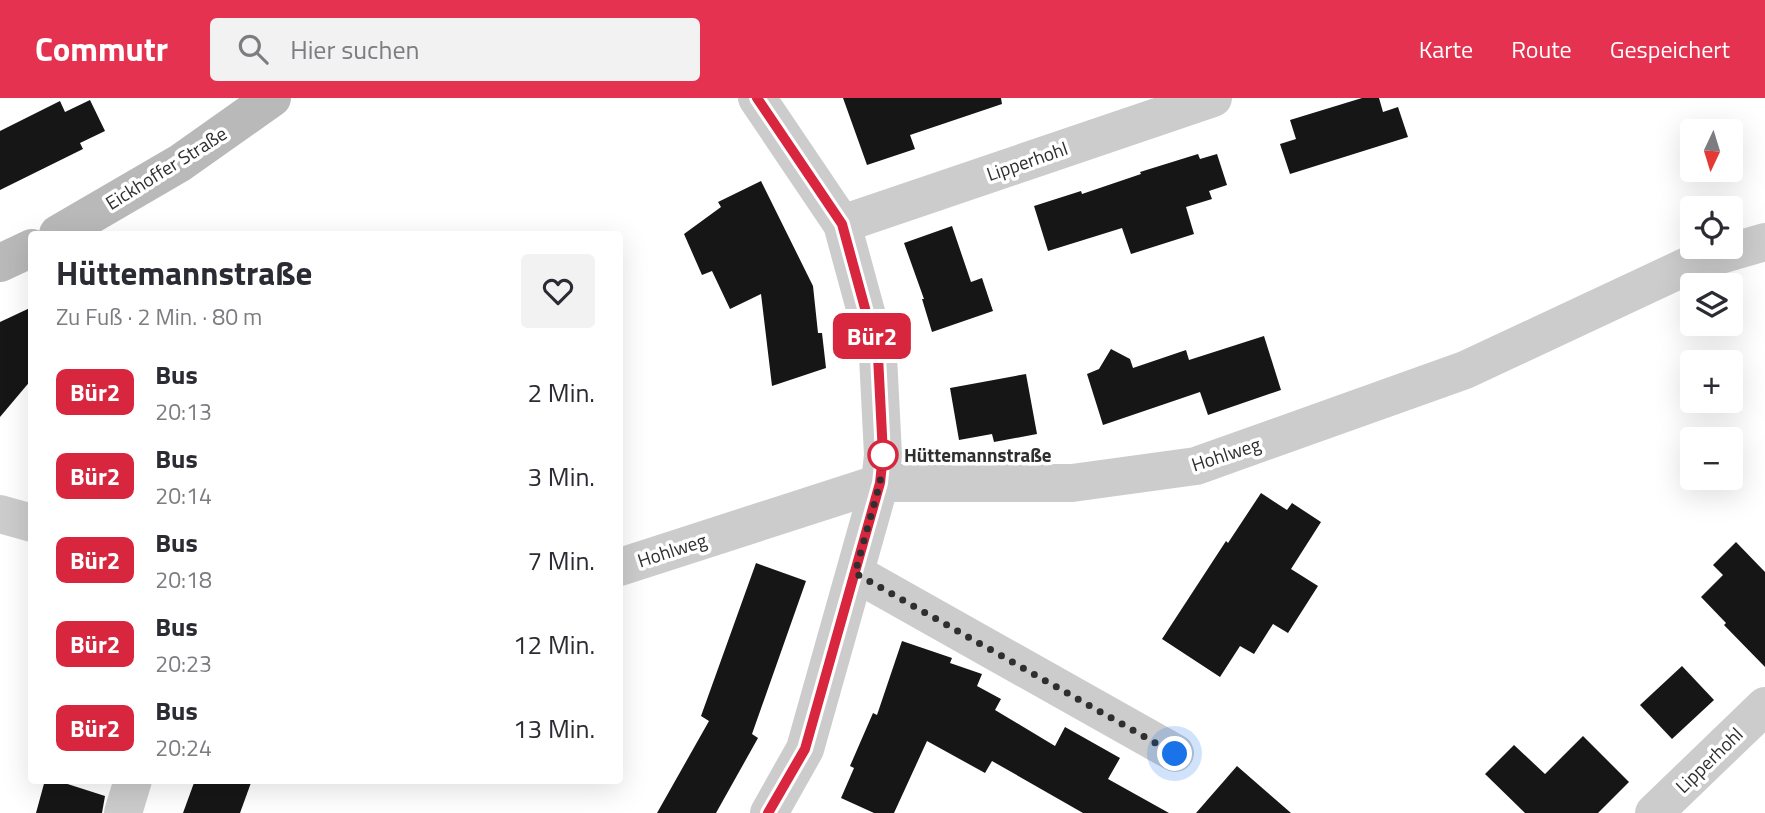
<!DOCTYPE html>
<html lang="de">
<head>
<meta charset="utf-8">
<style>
  body { margin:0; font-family:"Titillium Web",sans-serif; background:#f2f2f3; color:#2b2b33; height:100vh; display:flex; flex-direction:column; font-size:26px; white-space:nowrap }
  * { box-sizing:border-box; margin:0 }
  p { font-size:23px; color:#7c7c81 }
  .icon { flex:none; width:38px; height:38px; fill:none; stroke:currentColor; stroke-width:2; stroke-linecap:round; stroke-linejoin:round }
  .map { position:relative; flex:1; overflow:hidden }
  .drawer { position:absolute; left:28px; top:133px; width:595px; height:553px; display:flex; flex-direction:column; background:#fff; border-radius:7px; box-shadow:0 7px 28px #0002 }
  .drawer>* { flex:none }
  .badge { padding:0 14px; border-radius:10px; font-size:24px; line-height:46px }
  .needle { width:46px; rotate:184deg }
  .fabs { position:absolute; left:1680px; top:21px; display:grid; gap:14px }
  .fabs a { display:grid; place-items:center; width:63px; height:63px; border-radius:7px; background:#fff; box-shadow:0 7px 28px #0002; font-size:35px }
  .you { position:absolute; width:35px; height:35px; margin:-18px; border:5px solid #fff; border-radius:50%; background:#1a73e8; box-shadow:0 0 0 10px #1a73e833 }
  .map>.badge { position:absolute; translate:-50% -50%; box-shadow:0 0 0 4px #fff }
  .round { display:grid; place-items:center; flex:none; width:74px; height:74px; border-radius:7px; background:#f2f2f3 }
  .summary { display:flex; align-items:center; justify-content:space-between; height:119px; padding:0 28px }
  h1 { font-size:33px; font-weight:700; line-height:52px }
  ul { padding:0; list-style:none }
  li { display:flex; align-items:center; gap:21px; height:84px; padding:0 28px }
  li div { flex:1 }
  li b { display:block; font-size:26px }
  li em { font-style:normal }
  li .badge { min-width:77px; font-weight:700; text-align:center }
  header { display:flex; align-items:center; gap:42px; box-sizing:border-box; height:98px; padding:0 35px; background:#e53250; color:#fff }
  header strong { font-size:33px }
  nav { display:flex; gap:38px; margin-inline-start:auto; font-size:24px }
  .search { width:490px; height:63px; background:#f2f2f3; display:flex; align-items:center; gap:18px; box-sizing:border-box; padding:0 24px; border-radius:7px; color:#7c7c81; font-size:26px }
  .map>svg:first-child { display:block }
  .building { fill:#161616 }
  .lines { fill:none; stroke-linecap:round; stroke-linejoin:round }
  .minor { stroke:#ccc; stroke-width:38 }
  .secondary { stroke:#b9b9b9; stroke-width:38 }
  .line-casing { stroke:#fff; stroke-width:16 }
  .line { stroke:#d7263d; stroke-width:10 }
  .walk { stroke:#2f2f2f; stroke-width:7; stroke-dasharray:0 12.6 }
  .stop-dot { fill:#fff; stroke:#d7263d; stroke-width:3.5 }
  .labels { text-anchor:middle; stroke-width:7; stroke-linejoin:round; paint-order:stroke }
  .street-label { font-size:19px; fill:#2f2f2f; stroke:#fff }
  .stop-label { font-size:19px; font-weight:bold; fill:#2f2f2f; stroke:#fff; text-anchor:start }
</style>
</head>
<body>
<header>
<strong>Commutr</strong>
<div class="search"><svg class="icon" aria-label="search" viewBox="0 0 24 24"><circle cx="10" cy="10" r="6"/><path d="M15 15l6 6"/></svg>Hier suchen</div>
<nav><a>Karte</a><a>Route</a><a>Gespeichert</a></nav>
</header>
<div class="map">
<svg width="1765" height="715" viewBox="0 0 1765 715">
  <rect width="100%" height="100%" fill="#fff"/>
  <g class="building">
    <polygon points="843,0 1001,0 1002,6 910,37 915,51 867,67"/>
    <polygon points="1362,0 1379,0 1383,14 1398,9 1408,39 1290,76 1280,46 1296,41 1290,22"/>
    <polygon points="90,2 105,33 80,45 83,51 0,92 0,33 60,3 65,14"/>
    <polygon points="1198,56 1200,61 1217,56 1227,87 1209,93 1212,101 1186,109 1194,136 1131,156 1122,130 1048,153 1034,108 1081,93 1082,96 1141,76 1140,74"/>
    <polygon points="761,83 813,188 818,235 822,235 826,270 772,288 761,196 730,211 712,173 702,177 684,136 721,109 718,104"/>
    <polygon points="952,128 971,184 982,180 993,213 932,234 922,201 924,201 904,145"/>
    <polygon points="32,209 32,281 0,319 0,224"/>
    <polygon points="1264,238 1281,292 1208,317 1200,294 1103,327 1087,276 1099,271 1111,251 1130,261 1133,270 1186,252 1189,262"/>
    <polygon points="1026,276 1037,336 994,344 992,336 959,342 950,290"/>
    <polygon points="1261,395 1287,412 1292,405 1321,424 1291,471 1318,488 1288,535 1273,526 1254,556 1240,548 1220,579 1162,541 1226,443 1228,445"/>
    <polygon points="1736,444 1765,474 1765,569 1724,527 1726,525 1701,499 1723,477 1713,467"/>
    <polygon points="756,465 806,483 752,636 758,640 716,715 657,715 709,623 701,618"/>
    <polygon points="902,543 952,560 950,565 982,576 977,588 1001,601 995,612 1055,648 1065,629 1120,660 1108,681 1169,715 1083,715 992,663 985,675 927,643 894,715 874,715 841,700 854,670 850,668 873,615 877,617"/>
    <polygon points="1682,568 1714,602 1672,641 1640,607"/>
    <polygon points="1583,638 1629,684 1598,715 1525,715 1485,676 1514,647 1545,676"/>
    <polygon points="1237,668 1291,715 1196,715"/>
    <polygon points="45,682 55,682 105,698 102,715 36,715"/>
    <polygon points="195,682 252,682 240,715 183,715"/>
  </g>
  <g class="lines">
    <g class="minor">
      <polyline points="757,0 842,126 878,258 883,357 880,385 805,651 769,715"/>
      <polyline points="842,126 1213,0"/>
      <polyline points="0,416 32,425"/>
      <polyline points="620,469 880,385 1072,385 1196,368 1465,272 1696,164 1765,144"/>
      <polyline points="855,475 1175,655"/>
      <polyline points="123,715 133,682"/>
      <polyline points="1654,715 1765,608"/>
    </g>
    <g class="secondary">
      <polyline points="58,136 180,65 272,0"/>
      <polyline points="0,165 32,150"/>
    </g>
  </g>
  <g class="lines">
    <g class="line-casing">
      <polyline id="line" points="757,0 842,126 878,258 883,357 880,385 805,651 768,715"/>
    </g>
    <use href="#line" class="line"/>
    <polyline class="walk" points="883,357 880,385 855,475 1175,656"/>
  </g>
  <circle class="stop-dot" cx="883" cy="357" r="14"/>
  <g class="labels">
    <g class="street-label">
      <text transform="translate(1027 63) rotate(-19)" y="7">Lipperhohl</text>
      <text transform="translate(166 70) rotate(-32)" y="7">Eickhoffer Straße</text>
      <text transform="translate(1226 356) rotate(-18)" y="7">Hohlweg</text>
      <text transform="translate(672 452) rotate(-18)" y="7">Hohlweg</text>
      <text transform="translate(1709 662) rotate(-44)" y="7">Lipperhohl</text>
    </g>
    <g class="stop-label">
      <text x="904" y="364">Hüttemannstraße</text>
    </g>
  </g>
</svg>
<div class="fabs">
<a><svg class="needle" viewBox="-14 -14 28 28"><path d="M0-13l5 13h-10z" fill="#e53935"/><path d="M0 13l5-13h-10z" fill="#7c7c81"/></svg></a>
<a><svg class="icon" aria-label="locate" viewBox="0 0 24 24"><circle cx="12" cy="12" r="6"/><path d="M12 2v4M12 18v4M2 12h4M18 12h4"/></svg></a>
<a><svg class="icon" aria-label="layers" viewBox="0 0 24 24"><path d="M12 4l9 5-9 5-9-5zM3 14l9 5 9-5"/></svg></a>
<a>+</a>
<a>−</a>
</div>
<div class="you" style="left:1175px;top:656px"></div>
<b class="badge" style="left:872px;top:238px;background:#d7263d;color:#fff">Bür2</b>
<section class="drawer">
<div class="summary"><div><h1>Hüttemannstraße</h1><p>Zu Fuß · 2 Min. · 80 m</p></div><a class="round"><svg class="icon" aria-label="heart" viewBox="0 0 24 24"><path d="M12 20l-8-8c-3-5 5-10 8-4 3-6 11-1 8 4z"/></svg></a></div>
<ul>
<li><span class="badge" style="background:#d7263d;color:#fff">Bür2</span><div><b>Bus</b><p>20:13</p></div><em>2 Min.</em></li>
<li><span class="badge" style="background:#d7263d;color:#fff">Bür2</span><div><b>Bus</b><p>20:14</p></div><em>3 Min.</em></li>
<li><span class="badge" style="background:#d7263d;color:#fff">Bür2</span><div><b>Bus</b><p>20:18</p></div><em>7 Min.</em></li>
<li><span class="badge" style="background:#d7263d;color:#fff">Bür2</span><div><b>Bus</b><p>20:23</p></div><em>12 Min.</em></li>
<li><span class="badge" style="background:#d7263d;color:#fff">Bür2</span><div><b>Bus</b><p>20:24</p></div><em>13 Min.</em></li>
</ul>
</section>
</div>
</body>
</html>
